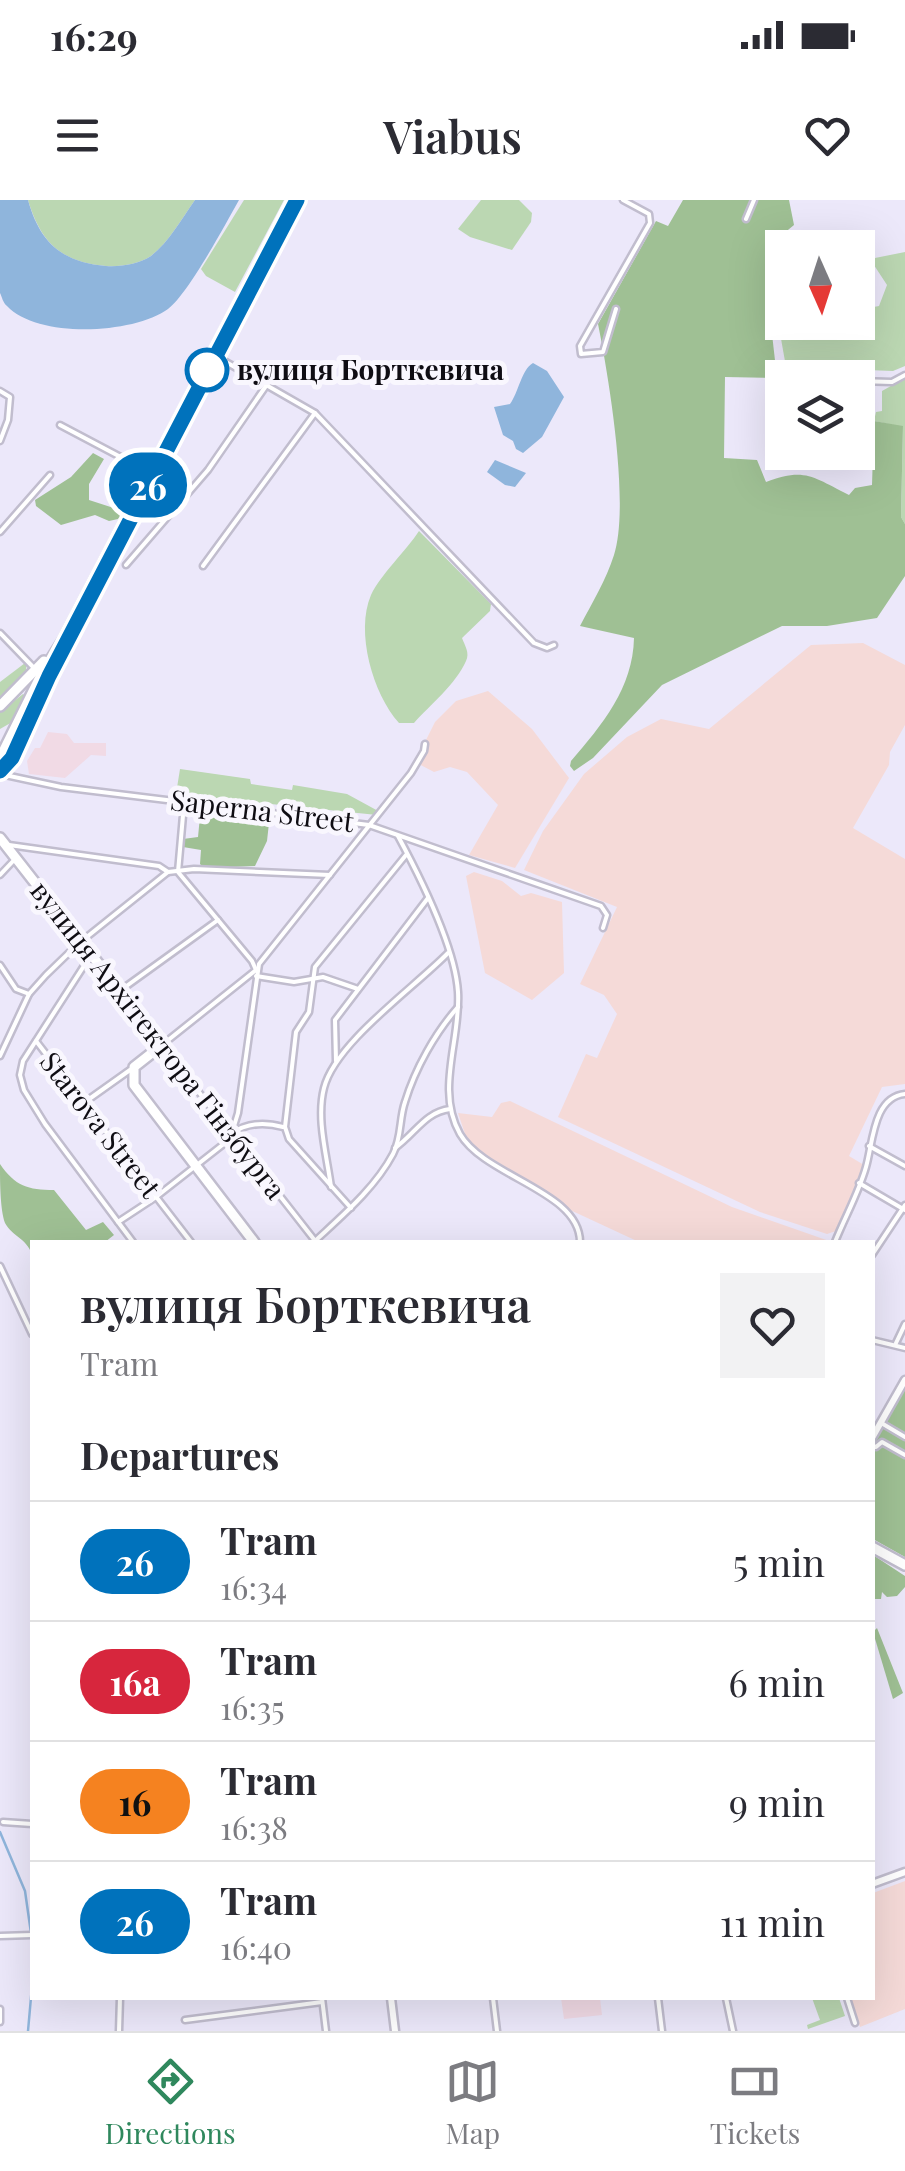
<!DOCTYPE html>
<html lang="en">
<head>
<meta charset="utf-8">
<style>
  body { margin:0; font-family:"Playfair Display",serif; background:#f2f2f3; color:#2b2b33; height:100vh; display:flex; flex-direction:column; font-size:38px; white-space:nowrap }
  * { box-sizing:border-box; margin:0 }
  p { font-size:32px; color:#7c7c81 }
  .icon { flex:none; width:55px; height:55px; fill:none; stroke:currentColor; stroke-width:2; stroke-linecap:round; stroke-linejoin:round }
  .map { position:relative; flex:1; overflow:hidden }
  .drawer { position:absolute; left:30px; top:1040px; width:845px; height:760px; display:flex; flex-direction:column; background:#fff; border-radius:0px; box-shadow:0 10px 40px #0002 }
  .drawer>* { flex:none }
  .badge { padding:0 20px; border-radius:32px; font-size:35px; line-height:65px }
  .needle { width:65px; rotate:177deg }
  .buttons { position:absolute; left:765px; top:30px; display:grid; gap:20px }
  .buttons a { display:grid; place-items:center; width:110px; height:110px; border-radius:0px; background:#fff; box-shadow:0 10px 40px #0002; font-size:50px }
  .map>.badge { position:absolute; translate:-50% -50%; box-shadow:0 0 0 5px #fff }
  h2 { padding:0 50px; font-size:38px; line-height:90px }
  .round { display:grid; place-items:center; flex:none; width:105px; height:105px; border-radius:0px; background:#f2f2f3 }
  .overview { display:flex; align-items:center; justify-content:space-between; height:170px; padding:0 50px }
  h1 { font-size:48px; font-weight:600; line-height:75px }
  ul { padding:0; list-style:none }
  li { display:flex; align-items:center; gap:30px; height:120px; padding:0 50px; border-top:2px solid #e1e1e2 }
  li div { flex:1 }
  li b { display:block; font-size:38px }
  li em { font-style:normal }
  li .badge { min-width:110px; font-weight:700; text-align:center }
  .status { display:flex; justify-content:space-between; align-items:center; height:70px; padding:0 50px; background:#fff; direction:ltr }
  .status svg { height:28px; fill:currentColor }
  header { display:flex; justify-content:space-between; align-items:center; height:130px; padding:0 50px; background:#fff; font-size:45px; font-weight:600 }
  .tab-bar { display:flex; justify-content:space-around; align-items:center; height:140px; border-top:2px solid #e1e1e2; background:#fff; font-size:28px; color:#7c7c81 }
  .tab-bar a { display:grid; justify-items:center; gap:5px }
  .tab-bar .on { color:#2f885d }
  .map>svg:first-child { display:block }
  .commercial { fill:#f1dae5 }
  .industrial { fill:#f5dad8 }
  .green { fill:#bbd7b2 }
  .forest { fill:#9fc094 }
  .water { fill:#8fb5dc }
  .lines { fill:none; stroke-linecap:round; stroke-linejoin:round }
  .stream { stroke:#8fb5dc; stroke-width:2.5 }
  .minor-casing { stroke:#c1bdce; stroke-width:9 }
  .tertiary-casing { stroke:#c1bdce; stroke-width:11 }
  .primary-casing { stroke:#c1bdce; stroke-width:14 }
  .minor { stroke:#fff; stroke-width:4 }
  .tertiary { stroke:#fff; stroke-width:6 }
  .primary { stroke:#fff; stroke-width:9 }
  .tram { stroke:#2b2931; stroke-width:2.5 }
  .line-casing { stroke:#fff; stroke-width:22 }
  .line { stroke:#0072bc; stroke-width:15 }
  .stop-dot { fill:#fff; stroke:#0072bc; stroke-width:5 }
  .labels { text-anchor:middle; stroke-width:10; stroke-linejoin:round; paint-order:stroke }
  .stop-label { font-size:28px; font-weight:bold; fill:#0f0d13; stroke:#f9f7fe; text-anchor:start }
  .street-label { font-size:28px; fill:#0f0d13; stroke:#f9f7fe }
</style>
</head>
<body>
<div class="status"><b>16:29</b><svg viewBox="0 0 49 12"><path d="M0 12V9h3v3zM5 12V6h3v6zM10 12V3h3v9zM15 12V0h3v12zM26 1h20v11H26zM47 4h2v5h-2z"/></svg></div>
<header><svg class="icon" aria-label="menu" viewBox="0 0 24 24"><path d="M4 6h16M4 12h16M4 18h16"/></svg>Viabus<svg class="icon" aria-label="heart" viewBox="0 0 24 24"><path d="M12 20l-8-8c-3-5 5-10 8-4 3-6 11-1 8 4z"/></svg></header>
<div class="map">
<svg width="905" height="1831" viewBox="0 0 905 1831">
  <rect width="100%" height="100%" fill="#ece8fa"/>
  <g class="commercial">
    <polygon points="48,532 67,534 74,543 106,543 106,556 91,555 65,578 29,574 27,561 35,548 40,548"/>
    <polygon points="561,1798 600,1798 602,1815 564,1819"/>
  </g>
  <g class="industrial">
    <polygon points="863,443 905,465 905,525 890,552 889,565 853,628 905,659 905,884 882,887 849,956 864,965 836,1031 827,1034 760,1012 558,917 586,854 597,858 617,814 604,795 580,784 617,707 524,670 543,631 584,574 627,537 661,519 709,529 811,445"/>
    <polygon points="488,491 532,529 569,578 515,668 469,655 498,605 467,572 450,567 434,572 415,562 435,522 456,501"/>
    <polygon points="474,672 502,681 521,696 531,693 562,702 564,773 532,800 485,773 466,676"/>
    <polygon points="510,901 732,1007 832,1042 639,1042 568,1009 487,959 467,940 458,913 492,917 501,903"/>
    <polygon points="905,1681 905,1809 860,1827 850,1798 872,1798 873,1693"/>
  </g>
  <g class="green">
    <path d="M28,0H195C182,18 169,42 151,56C139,64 121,67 106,66C61,62 41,43 28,0Z"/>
    <polygon points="244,0 284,0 235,92 206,76 201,69"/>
    <polygon points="481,0 519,0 532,13 531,22 512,50 470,37 458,29"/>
    <polygon points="905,52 905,166 893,171 786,167 780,133 800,123 858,122 858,110 879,106 887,85 870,59"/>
    <polygon points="905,178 905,324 901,317 903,227 874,221 876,212 882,211 882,191"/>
    <path d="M419,331L491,404L490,411L462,438C465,446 470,453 466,461C456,484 430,505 414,523H399C373,494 355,432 371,395C381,374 406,351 419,331Z"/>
    <polygon points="25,463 27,463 25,476 0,498 0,482"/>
    <polygon points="23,494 26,496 14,521 0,529 0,512"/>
    <polygon points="180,569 250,579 251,584 292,590 293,585 347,594 380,612 377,615 176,594"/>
    <polygon points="812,1798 839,1798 845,1816 808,1829 807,1825 820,1820"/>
  </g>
  <g class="forest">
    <path d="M683,0H789L794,25L777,39L782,97V116L772,134L777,178L725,177L724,258L757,260L766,282C805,267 813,277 849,295L855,288L872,285L874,221L903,226L901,317L905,324V376L877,418L827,426H782L662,485L593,558L574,571L570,566L571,561C602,525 633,488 634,438L580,426C592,403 606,380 614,355C630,305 609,178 598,124L656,21L668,26Z"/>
    <polygon points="93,253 104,259 89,284 89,300 123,311 118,319 109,321 95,315 61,325 36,306 35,300 71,277"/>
    <polygon points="201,606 270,614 267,641 255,666 204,668 200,664 201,650 183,647 183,639 198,637"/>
    <path d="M0,964C15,986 28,990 54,990L86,1030L103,1022L114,1035L105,1042H32V1054C26,1038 13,1037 5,1023C0,1009 0,980 0,964Z"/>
    <polygon points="905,1183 905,1357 873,1339 873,1241"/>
    <polygon points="873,1355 905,1376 905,1387 897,1396 887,1397 882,1392 881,1399 873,1399"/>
    <polygon points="877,1428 903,1493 893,1499 873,1432"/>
  </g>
  <g class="water">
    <path d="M0,0H28C40,43 62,62 106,66C121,67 139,64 151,56C169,42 182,18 195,0H239C225,25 188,94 168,109C134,134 38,139 7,106C3,103 2,97 0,93Z"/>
    <path d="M533,163L547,171L564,197L542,237L523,253L516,249L513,241L503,235L494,207L510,204C519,192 521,170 533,163Z"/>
    <polygon points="495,260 526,273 515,287 505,285 487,272"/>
  </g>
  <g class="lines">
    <g class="stream">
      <polyline points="0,1632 25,1691 32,1740"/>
      <polyline points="28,1831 32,1786"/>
    </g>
    <g class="minor-casing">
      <g id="minor">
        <polyline points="746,19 754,0"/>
        <polyline points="616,109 603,152 581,154 580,146 650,23 649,14 623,0"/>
        <polyline points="212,154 315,213 534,443 547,448 554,445"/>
        <polyline points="858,181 892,182 905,175"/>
        <polyline points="0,191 10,197 8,220 0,241"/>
        <polyline points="60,225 149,272"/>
        <polyline points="0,332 50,275"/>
        <polyline points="126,365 208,270 268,183"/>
        <polyline points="203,366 315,213"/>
        <polyline points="0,433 34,468"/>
        <polyline points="0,574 61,587 369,625 601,706 607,715 603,728"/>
        <polyline points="184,604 178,672 252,761 256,770 162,845 316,1042"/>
        <path d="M398,636C420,677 455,746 458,792C461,839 435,890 460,934C485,977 580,991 580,1042"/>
        <polyline points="9,645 159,666 168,672 194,669 330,675"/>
        <polyline points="0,675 16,658"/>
        <polyline points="89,758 23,861 20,875 24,890 45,924 133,1042"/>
        <polyline points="0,765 16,789 29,794"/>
        <polyline points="256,776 294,782 323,777 358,789"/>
        <polyline points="121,790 218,720"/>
        <polyline points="36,841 191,1042"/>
        <polyline points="0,856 29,794 46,775 78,744 168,672"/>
        <polyline points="336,861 335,820 428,698"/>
        <polyline points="85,902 130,870"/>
        <path d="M231,934C246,923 265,922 283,927"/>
        <polyline points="869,946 905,966"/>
        <path d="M395,948C415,934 425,912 450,909"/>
        <polyline points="859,983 905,1010"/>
        <path d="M331,987C327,956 316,919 324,888C335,843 415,787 448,753"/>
        <polyline points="351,1008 289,939 285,927 296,832 309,812 315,767 406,655"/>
        <polyline points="118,1022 156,997 230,939 238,913 259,764 411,573 424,551 425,544"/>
        <path d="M315,1041C343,1015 375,988 393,954C402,937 399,919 405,902C415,869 435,833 458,807"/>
        <path d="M835,1042C845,1017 859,992 866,967C873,943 873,897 905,894"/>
        <polyline points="872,1055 905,1005"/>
        <polyline points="0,1066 32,1134"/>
        <polyline points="872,1140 905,1148"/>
        <polyline points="896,1143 905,1124"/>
        <polyline points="883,1224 905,1237"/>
        <polyline points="872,1246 876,1247 882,1242 905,1255"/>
        <polyline points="3,1622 32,1624"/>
        <polyline points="0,1736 32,1735"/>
        <polyline points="322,1798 326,1831"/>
        <polyline points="493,1798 497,1831"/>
        <polyline points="658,1798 662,1831"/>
        <polyline points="726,1798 733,1831"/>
        <polyline points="847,1798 855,1823"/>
        <polyline points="0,1809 0,1822"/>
        <polyline points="185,1820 322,1802"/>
        <polyline points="119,1831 120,1798"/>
      </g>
    </g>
    <g class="tertiary-casing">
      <g id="tertiary">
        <polyline points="872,1238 905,1180"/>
        <polyline points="872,1684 905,1672"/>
        <polyline points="391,1798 395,1831"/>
      </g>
    </g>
    <g class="primary-casing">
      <g id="primary">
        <polyline points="0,506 44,461"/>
        <polyline points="0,558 41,475 64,439 293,0"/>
        <polyline points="0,571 36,497"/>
        <polyline points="0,638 162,845 134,867 134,885 254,1042"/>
        <polyline points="872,1347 905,1365"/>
      </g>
    </g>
    <use href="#minor" class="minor"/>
    <use href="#tertiary" class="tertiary"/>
    <use href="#primary" class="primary"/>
    <polyline class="tram" points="0,573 14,559 50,477 300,0"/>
  </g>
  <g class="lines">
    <g class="line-casing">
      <polyline id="line" points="0,571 12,558 49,476 297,0"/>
    </g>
    <use href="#line" class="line"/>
  </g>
  <circle class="stop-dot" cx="207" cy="170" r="20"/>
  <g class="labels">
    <g class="stop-label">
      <text x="237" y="180">вулиця Борткевича</text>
    </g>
    <g class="street-label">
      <text transform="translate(262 611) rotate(7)" y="10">Saperna Street</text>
      <text transform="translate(158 840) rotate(52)" y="10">вулиця Архітектора Гінзбурга</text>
      <text transform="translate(100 925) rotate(52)" y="10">Starova Street</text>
    </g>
  </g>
</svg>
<div class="buttons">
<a><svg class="needle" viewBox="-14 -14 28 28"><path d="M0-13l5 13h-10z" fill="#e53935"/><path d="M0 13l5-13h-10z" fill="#7c7c81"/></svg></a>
<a><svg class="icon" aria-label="layers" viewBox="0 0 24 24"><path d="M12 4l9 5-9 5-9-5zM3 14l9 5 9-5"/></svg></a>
</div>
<b class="badge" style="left:148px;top:285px;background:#0072bc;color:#fff">26</b>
<section class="drawer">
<div class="overview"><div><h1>вулиця Борткевича</h1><p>Tram</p></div><a class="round"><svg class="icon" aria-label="heart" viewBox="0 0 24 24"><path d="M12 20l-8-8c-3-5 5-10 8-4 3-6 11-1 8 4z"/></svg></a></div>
<h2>Departures</h2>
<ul>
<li><span class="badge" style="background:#0072bc;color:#fff">26</span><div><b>Tram</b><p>16:34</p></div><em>5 min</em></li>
<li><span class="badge" style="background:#d7263d;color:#fff">16a</span><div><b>Tram</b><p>16:35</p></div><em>6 min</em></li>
<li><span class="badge" style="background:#f58220;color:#111">16</span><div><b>Tram</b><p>16:38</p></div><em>9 min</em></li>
<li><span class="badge" style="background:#0072bc;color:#fff">26</span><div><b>Tram</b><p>16:40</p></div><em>11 min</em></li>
</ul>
</section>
</div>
<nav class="tab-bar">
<a class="on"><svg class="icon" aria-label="directions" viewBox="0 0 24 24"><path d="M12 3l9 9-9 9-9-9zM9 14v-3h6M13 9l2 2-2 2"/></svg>Directions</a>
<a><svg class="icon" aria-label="map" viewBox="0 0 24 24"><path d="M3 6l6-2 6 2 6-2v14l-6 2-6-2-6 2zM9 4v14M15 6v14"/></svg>Map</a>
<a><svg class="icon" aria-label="tickets" viewBox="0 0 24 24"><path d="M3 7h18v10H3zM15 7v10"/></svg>Tickets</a>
</nav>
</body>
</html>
